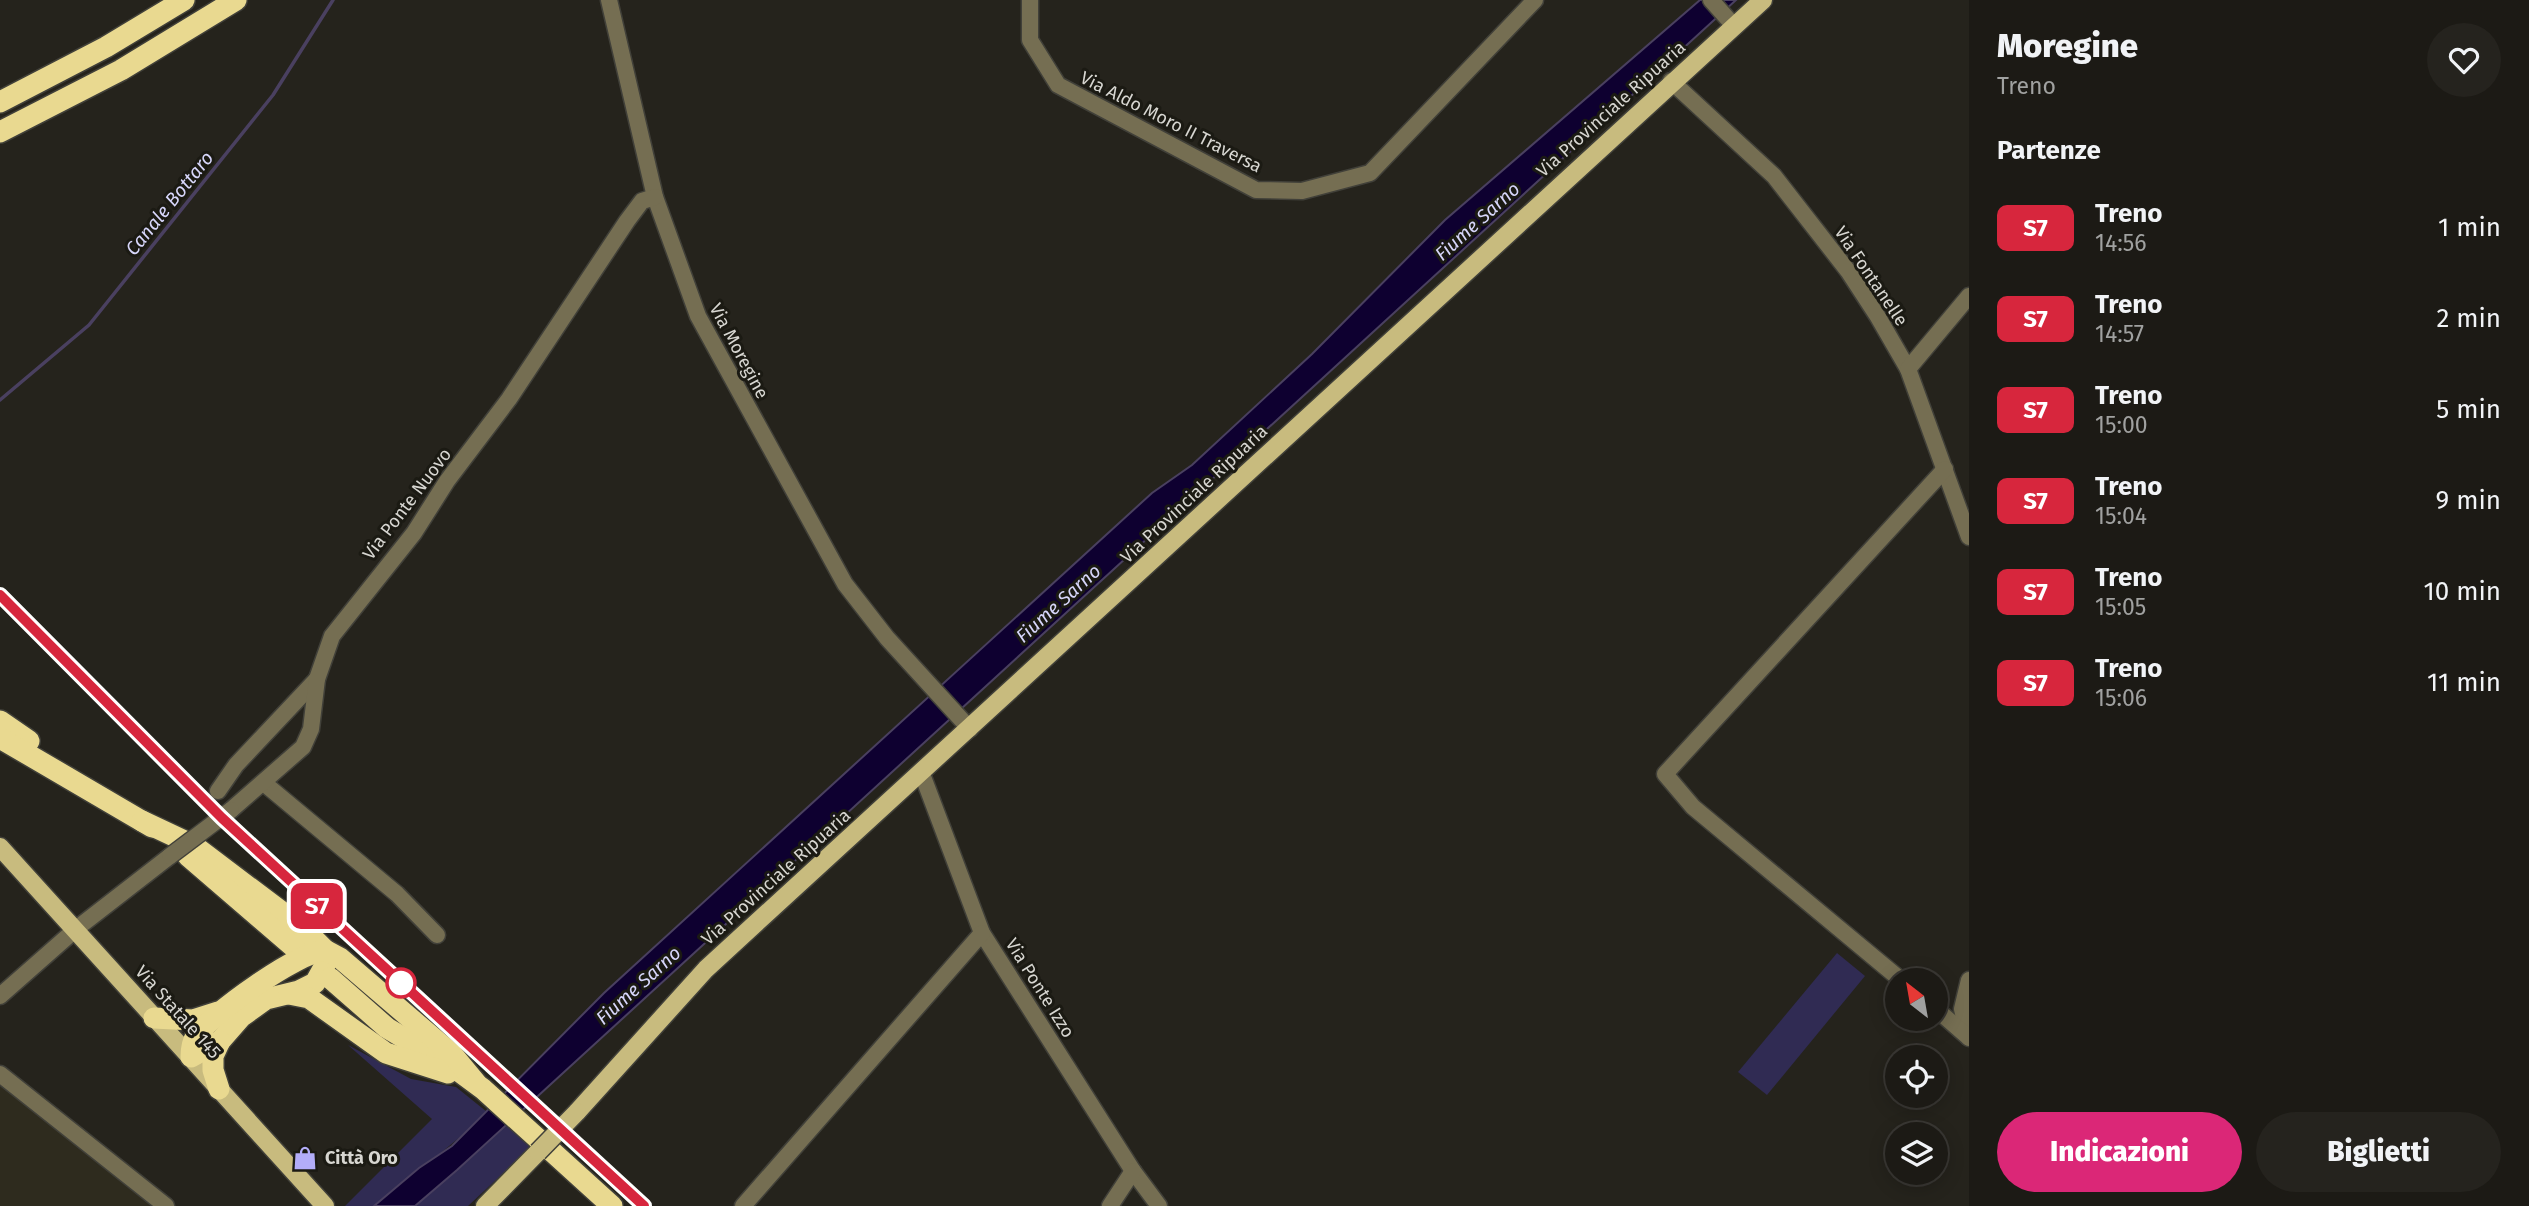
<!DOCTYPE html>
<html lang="it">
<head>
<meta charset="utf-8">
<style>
  body { margin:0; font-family:"Fira Sans",sans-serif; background:#25231e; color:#f1f3f6; height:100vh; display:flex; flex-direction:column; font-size:26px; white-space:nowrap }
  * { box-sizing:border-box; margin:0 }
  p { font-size:23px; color:#a0a1a0 }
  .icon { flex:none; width:38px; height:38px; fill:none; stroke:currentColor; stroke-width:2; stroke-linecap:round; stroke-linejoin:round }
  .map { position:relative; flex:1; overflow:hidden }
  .sheet { display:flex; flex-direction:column; background:#1c1a15; width:560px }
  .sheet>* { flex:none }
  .badge { padding:0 14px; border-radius:10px; font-size:24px; line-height:46px }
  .needle { width:46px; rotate:329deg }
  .controls { position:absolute; left:1885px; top:968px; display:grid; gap:14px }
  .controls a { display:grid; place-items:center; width:63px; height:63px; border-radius:50%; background:#1c1a15; box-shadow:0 4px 18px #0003,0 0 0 2px #3a3834; font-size:35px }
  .map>.badge { position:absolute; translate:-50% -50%; box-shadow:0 0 0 4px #fff }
  h2 { padding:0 28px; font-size:26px; line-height:63px }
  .round { display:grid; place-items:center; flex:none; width:74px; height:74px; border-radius:37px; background:#25231e }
  .headline { display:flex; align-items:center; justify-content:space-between; height:119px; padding:0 28px }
  h1 { font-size:33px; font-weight:800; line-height:52px }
  .action { display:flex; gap:14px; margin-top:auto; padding:14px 28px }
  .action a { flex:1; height:80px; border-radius:42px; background:#db2777; color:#fff; font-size:28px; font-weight:800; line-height:80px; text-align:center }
  .action a+a { background:#25231e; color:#f1f3f6 }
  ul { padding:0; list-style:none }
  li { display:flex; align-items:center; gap:21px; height:91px; padding:0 28px }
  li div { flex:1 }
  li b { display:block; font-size:26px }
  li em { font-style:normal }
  li .badge { min-width:77px; font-weight:700; text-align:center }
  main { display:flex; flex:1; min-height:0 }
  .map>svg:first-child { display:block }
  .built { fill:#2e2b1e }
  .green { fill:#302b53 }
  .water { fill:#0e0030; stroke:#4a4060; stroke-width:2 }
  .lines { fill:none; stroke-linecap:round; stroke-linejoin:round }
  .stream { stroke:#4a4060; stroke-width:3.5 }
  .minor-casing { stroke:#414039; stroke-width:19 }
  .major-casing { stroke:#414039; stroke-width:21 }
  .highway-casing { stroke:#414039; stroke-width:24 }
  .minor { stroke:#756e52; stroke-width:16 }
  .major { stroke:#c8bb7e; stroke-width:18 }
  .highway { stroke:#e9d990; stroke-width:21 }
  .rail-casing { stroke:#aba9a4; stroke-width:6 }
  .rail { stroke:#1b1a13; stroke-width:3.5; stroke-dasharray:10; stroke-linecap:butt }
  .minor-bridge-casing { stroke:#414039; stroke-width:19; stroke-linecap:butt }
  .major-bridge-casing { stroke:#414039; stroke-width:21; stroke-linecap:butt }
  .minor-bridge { stroke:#756e52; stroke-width:16 }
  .major-bridge { stroke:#c8bb7e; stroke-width:18 }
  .line-casing { stroke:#fff; stroke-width:16 }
  .line { stroke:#d7263d; stroke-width:10 }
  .stop-dot { fill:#fff; stroke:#d7263d; stroke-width:3.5 }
  .labels { text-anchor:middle; stroke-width:6; stroke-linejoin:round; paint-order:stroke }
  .street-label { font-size:18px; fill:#d7d6d1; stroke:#1b1a13 }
  .poi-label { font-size:18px; font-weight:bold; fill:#d7d6d1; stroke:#1b1a13; text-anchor:start }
  .water-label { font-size:19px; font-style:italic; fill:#d7d6fa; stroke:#1b1a13 }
</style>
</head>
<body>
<main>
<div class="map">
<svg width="1969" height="1206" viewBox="0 0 1969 1206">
  <rect width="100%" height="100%" fill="#25231c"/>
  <polygon class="built" points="0,1084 153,1206 0,1206"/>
  <g class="green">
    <polygon points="1837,953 1865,976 1767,1095 1738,1072"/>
    <path d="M348,1045L411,1079L456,1087L487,1112C452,1147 412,1174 374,1206H345L432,1119Z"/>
    <polygon points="506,1125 532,1146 468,1206 415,1206"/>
  </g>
  <polygon class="water" points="1700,0 1736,0 457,1170 415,1206 374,1206 419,1168 452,1146 604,993 1152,493 1192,465 1312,354 1445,220"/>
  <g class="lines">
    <polyline class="stream" points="0,400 89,325 273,95 333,0"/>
    <g class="minor-casing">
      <g id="minor">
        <polyline points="609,0 655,197 698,316 845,584 887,638 970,729"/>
        <polyline points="1030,0 1030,40 1058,85 1256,190 1302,191 1370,173 1535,0"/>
        <polyline points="1711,0 1734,26"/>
        <polyline points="1671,81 1774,176 1848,271 1878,317 1908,369 1969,537"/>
        <polyline points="1908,369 1969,296"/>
        <polyline points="922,774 982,933 1133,1171 1159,1206"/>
        <polyline points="265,784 397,894 437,935"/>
        <polyline points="218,791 236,765 317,679"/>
        <polyline points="231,810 303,747 311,729 317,679 332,636 414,533 447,481 509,399 627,221 642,201 655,197"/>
        <polyline points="1901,980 1693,807 1665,774 1945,469"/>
        <polyline points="1969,980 1962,1009 1969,1038"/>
        <polyline points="0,996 76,929 170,856"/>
        <polyline points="1936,1009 1967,1036"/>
        <polyline points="0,1074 166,1206"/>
        <polyline points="743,1206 982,933"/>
        <polyline points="1110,1206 1133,1171"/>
      </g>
    </g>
    <g class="major-casing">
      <g id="major">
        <polyline points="0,847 325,1206"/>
        <polyline points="577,1112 706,969 1763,0"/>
        <polyline points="485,1206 538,1152"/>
      </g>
    </g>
    <g class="highway-casing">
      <g id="highway">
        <polyline points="0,102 106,47 184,0"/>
        <polyline points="0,132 121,70 236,0"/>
        <polyline points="0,721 29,741"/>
        <polyline points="0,738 152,827"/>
        <polyline points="142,821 193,845 303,928 325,950 325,965 315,983 299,991 266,999 241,1017 220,1041 213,1056 213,1070 219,1089"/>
        <polyline points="188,856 296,949"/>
        <polyline points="330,978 387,1028 456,1069 483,1089 612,1206"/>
        <polyline points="289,994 309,998 386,1053 448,1073"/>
        <polyline points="154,1018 193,1020 218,1012"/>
        <path d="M220,1041L191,1057C191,1049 192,1042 196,1036C213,1012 297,953 325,950L340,958L452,1054L476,1083"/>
      </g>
    </g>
    <use href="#minor" class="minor"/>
    <use href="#major" class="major"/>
    <use href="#highway" class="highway"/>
    <g class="rail-casing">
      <polyline id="rail" points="0,595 190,788 644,1206"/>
    </g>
    <use href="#rail" class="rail"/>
    <g class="minor-bridge-casing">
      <polyline id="minor-bridge" points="170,856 231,810"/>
    </g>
    <g class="major-bridge-casing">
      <polyline id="major-bridge" points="538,1152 577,1112"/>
    </g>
    <use href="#minor-bridge" class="minor-bridge"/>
    <use href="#major-bridge" class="major-bridge"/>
  </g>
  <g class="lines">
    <g class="line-casing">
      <polyline id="line" points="0,595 222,818 644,1206"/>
    </g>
    <use href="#line" class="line"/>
  </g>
  <defs>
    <g id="shop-bare" transform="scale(1.89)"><path d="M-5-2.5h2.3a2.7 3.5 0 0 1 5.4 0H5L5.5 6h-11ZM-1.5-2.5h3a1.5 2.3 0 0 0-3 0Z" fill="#b3adf9" stroke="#1b1a13" stroke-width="2.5" paint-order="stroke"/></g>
  </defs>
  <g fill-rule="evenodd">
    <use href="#shop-bare" x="305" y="1158"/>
  </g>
  <circle class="stop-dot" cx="401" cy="983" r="14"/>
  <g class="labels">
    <g class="street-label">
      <text transform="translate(1611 109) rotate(-42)" y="6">Via Provinciale Ripuaria</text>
      <text transform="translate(1171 122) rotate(27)" y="6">Via Aldo Moro II Traversa</text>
      <text transform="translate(1871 276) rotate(56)" y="6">Via Fontanelle</text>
      <text transform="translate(739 351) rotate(62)" y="6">Via Moregine</text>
      <text transform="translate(1194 494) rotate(-43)" y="6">Via Provinciale Ripuaria</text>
      <text transform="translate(407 504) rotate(-53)" y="6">Via Ponte Nuovo</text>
      <text transform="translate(776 877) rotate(-42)" y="6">Via Provinciale Ripuaria</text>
      <text transform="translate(1040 988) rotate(58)" y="6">Via Ponte Izzo</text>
      <text transform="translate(178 1012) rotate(48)" y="6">Via Statale 145</text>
    </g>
    <g class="poi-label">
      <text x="325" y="1164">Città Oro</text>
    </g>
    <g class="water-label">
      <text transform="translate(169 203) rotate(-51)" y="7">Canale Bottaro</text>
      <text transform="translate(1477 221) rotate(-42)" y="7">Fiume Sarno</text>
      <text transform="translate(1058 603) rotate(-42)" y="7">Fiume Sarno</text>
      <text transform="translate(638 985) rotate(-42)" y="7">Fiume Sarno</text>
    </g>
  </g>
</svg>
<div class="controls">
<a><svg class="needle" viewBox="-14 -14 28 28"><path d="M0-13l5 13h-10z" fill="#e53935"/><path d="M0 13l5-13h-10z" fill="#a0a1a0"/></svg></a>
<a><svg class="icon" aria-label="locate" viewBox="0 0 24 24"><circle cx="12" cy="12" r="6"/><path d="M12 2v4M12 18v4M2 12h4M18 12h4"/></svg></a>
<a><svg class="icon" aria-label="layers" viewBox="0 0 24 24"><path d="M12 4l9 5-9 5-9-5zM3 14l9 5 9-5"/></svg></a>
</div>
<b class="badge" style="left:317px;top:906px;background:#d7263d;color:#fff">S7</b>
</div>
<section class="sheet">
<div class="headline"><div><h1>Moregine</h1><p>Treno</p></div><a class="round"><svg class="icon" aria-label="heart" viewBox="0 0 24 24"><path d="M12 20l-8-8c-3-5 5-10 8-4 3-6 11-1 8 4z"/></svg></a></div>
<h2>Partenze</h2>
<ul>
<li><span class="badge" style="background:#d7263d;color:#fff">S7</span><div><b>Treno</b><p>14:56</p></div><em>1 min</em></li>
<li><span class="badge" style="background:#d7263d;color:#fff">S7</span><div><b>Treno</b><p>14:57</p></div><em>2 min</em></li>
<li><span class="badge" style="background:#d7263d;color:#fff">S7</span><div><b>Treno</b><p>15:00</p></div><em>5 min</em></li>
<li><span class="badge" style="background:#d7263d;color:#fff">S7</span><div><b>Treno</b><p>15:04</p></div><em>9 min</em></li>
<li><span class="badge" style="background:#d7263d;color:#fff">S7</span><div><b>Treno</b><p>15:05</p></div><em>10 min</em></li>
<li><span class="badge" style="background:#d7263d;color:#fff">S7</span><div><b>Treno</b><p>15:06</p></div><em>11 min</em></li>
</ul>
<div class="action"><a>Indicazioni</a><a>Biglietti</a></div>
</section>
</main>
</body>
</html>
